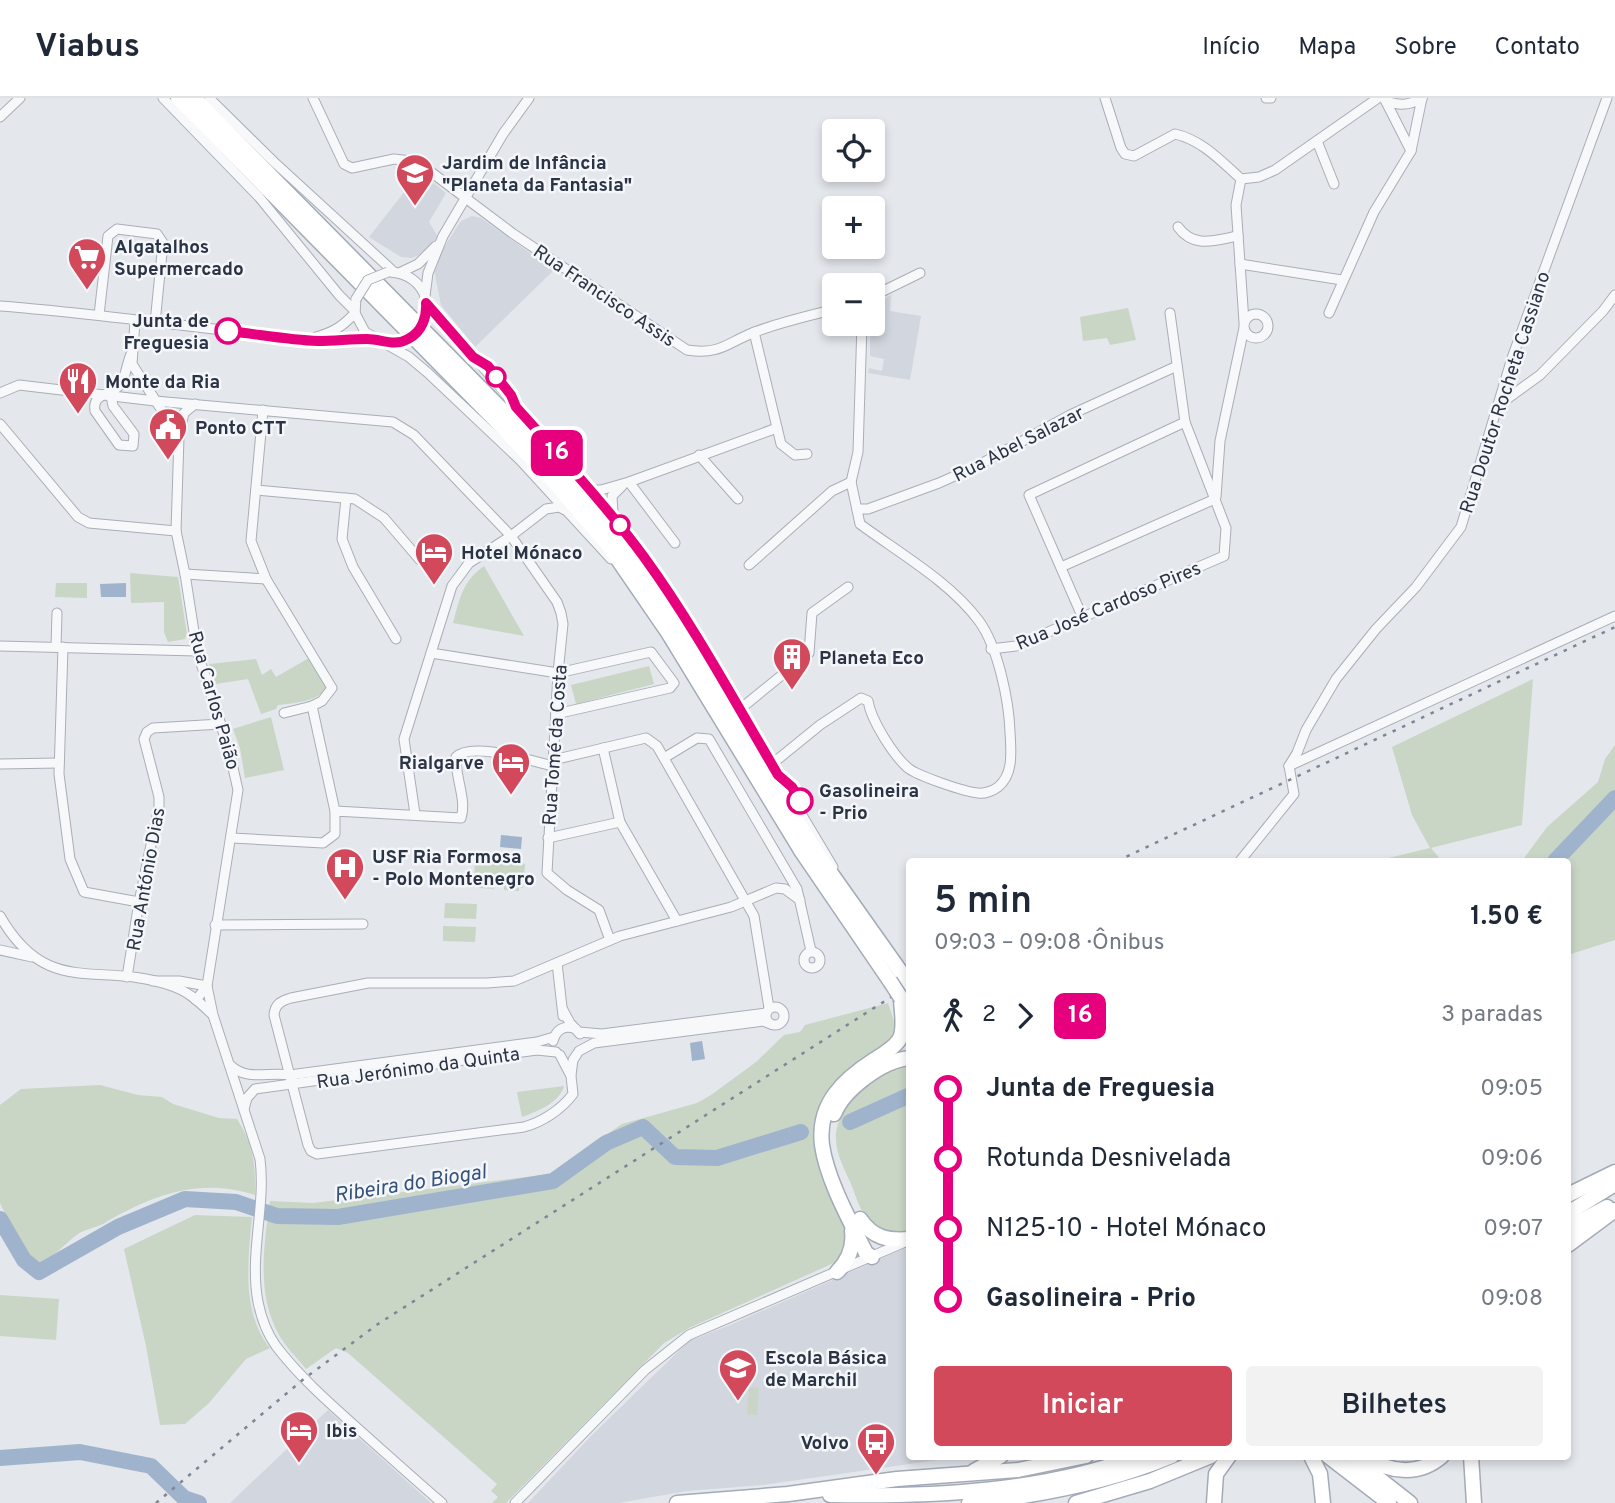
<!DOCTYPE html>
<html lang="pt">
<head>
<meta charset="utf-8">
<style>
  body { margin:0; font-family:Overpass,sans-serif; background:#f2f2f3; color:#1f2937; height:100vh; display:flex; flex-direction:column; font-size:26px; white-space:nowrap }
  * { box-sizing:border-box; margin:0 }
  p { font-size:23px; color:#747a83 }
  .icon { flex:none; width:38px; height:38px; fill:none; stroke:currentColor; stroke-width:2; stroke-linecap:round; stroke-linejoin:round }
  .map { position:relative; flex:1; overflow:hidden }
  .details { position:absolute; left:906px; top:760px; width:665px; height:602px; display:flex; flex-direction:column; background:#fff; border-radius:7px; box-shadow:0 4px 10px #0003 }
  .details>* { flex:none }
  .badge { padding:0 14px; border-radius:10px; font-size:24px; line-height:46px }
  .fabs { position:absolute; left:822px; top:21px; display:grid; gap:14px }
  .fabs a { display:grid; place-items:center; width:63px; height:63px; border-radius:7px; background:#fff; box-shadow:0 4px 10px #0003; font-size:35px }
  .map>.badge { position:absolute; translate:-50% -50%; box-shadow:0 0 0 4px #fff }
  .legs { display:flex; align-items:center; gap:10px; height:77px; padding:0 28px; font-size:23px }
  .legs p { margin-inline-start:auto }
  .summary { display:flex; align-items:center; justify-content:space-between; height:119px; padding:0 28px }
  h1 { font-size:38px; font-weight:600; line-height:52px }
  .action { display:flex; gap:14px; margin-top:auto; padding:14px 28px }
  .action a { flex:1; height:80px; border-radius:7px; background:#d1495b; color:#fff; font-size:28px; font-weight:600; line-height:80px; text-align:center }
  .action a+a { background:#f2f2f3; color:#1f2937 }
  ul { padding:0 28px; list-style:none }
  li { display:flex; align-items:center; gap:24px; height:70px; font-size:26px }
  li i { display:grid; place-items:center; width:10px; height:100%; margin:0 9px; background:currentColor }
  li i::after { content:''; width:18px; height:18px; margin:-9px; border:5px solid; border-radius:50%; background:#fff }
  li p { margin-inline-start:auto }
  li:first-child i { background:linear-gradient(#0000 50%,currentColor 0) }
  li:last-child i { background:linear-gradient(currentColor 50%,#0000 0) }
  header { display:flex; align-items:center; gap:42px; box-sizing:border-box; height:98px; padding:0 35px; background:#fff; border-bottom:2px solid #e0e1e3 }
  header strong { font-size:33px }
  nav { display:flex; gap:38px; margin-inline-start:auto; font-size:24px }
  .map>svg:first-child { display:block }
  .built { fill:#d2d6de }
  .green { fill:#c9d6c5 }
  .water { fill:#9fb4cc }
  .lines { fill:none; stroke-linecap:round; stroke-linejoin:round }
  .river { stroke:#9fb4cc; stroke-width:16 }
  .street-casing { stroke:#a9aeb7; stroke-width:11 }
  .primary-casing { stroke:#a3abb8; stroke-width:17 }
  .street { stroke:#f7f8fa; stroke-width:9 }
  .primary { stroke:#fff; stroke-width:14 }
  .rail { stroke:#7d8696; stroke-width:2.5; stroke-dasharray:3.5 7; stroke-linecap:butt }
  .street-bridge-casing { stroke:#a9aeb7; stroke-width:11; stroke-linecap:butt }
  .primary-bridge-casing { stroke:#a3abb8; stroke-width:17; stroke-linecap:butt }
  .street-bridge { stroke:#f7f8fa; stroke-width:9 }
  .primary-bridge { stroke:#fff; stroke-width:14 }
  .line-1-casing { stroke:#fff; stroke-width:16 }
  .line-1 { stroke:#e6007e; stroke-width:10 }
  .stop-1-dot { fill:#fff; stroke:#e6007e; stroke-width:3.5 }
  .labels { text-anchor:middle; stroke-width:5; stroke-linejoin:round; paint-order:stroke }
  .poi-label { font-size:19px; font-weight:bold; fill:#2b3445; stroke:#f4f6f9; text-anchor:start }
  .street-label { font-size:19px; fill:#2b3445; stroke:#f4f6f9 }
  .stop-label { font-size:19px; font-weight:bold; fill:#2b3445; stroke:#f4f6f9; text-anchor:end }
  .water-label { font-size:21px; font-style:italic; fill:#34527a; stroke:#f4f6f9 }
</style>
</head>
<body>
<header>
<strong>Viabus</strong>
<nav><a>Início</a><a>Mapa</a><a>Sobre</a><a>Contato</a></nav>
</header>
<div class="map">
<svg width="1615" height="1405" viewBox="0 0 1615 1405">
  <rect width="100%" height="100%" fill="#e4e7ec"/>
  <g class="built">
    <polygon points="420,74 446,95 429,124 438,139 421,156 412,160 401,159 369,139"/>
    <polygon points="472,118 481,120 554,172 475,249 441,207 434,172 437,160 461,123"/>
    <polygon points="891,197 890,213 921,218 910,282 868,275 869,270 882,273 884,261 870,258 870,226 873,226 873,207"/>
    <polygon points="910,1148 910,1358 965,1358 763,1387 687,1393 618,1405 528,1405 592,1337 689,1243 730,1227"/>
    <polygon points="328,1312 431,1405 230,1405"/>
  </g>
  <g class="green">
    <polygon points="1128,210 1136,242 1110,247 1107,240 1083,243 1080,219"/>
    <path d="M484,468L524,538L453,525C460,500 462,484 484,468Z"/>
    <polygon points="130,475 178,479 187,536 185,541 168,544 164,534 164,504 131,505"/>
    <polygon points="56,485 87,485 87,500 55,499"/>
    <path d="M309,560L327,591C314,604 295,605 278,607L276,611L261,616L248,581L216,586L209,566L256,561L262,577L271,571L276,579Z"/>
    <polygon points="649,568 654,586 576,606 571,587"/>
    <polygon points="1533,581 1522,727 1431,750 1442,763 1376,763 1430,750 1412,717 1392,649"/>
    <polygon points="271,619 284,672 245,680 240,650 233,631"/>
    <polygon points="1615,647 1615,842 1568,857 1568,763 1522,763 1547,729 1598,684 1605,661"/>
    <polygon points="481,759 496,760 496,764 505,764 506,761 521,762 521,765 525,766 523,790 519,790 519,793 504,792 504,788 495,788 494,791 479,790 479,786 474,786 475,762 481,763"/>
    <polygon points="445,805 477,806 476,821 444,820"/>
    <polygon points="443,828 476,829 475,844 443,843"/>
    <path d="M888,905L895,926L892,938L820,1011L847,1128L845,1153L836,1164L689,1230L664,1245L506,1405H492L498,1399L491,1393L497,1386L348,1255L336,1250L306,1271C297,1260 286,1249 279,1237C256,1196 264,1146 270,1103L313,1105L550,1076L622,1026L697,1005L711,997L756,964L784,937L800,934L805,927Z"/>
    <path d="M910,966V1133C897,1136 880,1136 870,1125C861,1116 856,1098 851,1086C845,1072 836,1056 836,1041C835,1005 879,973 910,966Z"/>
    <path d="M100,987L138,997L162,999L173,1006L219,1020L237,1021C253,1046 256,1067 255,1097C199,1079 152,1097 103,1126C95,1130 85,1131 78,1136C65,1145 55,1158 41,1167L34,1164L18,1143L0,1105V1007L21,991Z"/>
    <path d="M564,988C559,1005 538,1013 522,1019L517,994Z"/>
    <path d="M195,1117L252,1119C248,1162 241,1214 270,1250L246,1261L209,1305L185,1326L160,1327L146,1248L124,1151Z"/>
    <polygon points="0,1197 59,1201 56,1242 0,1238"/>
    <polygon points="749,1289 759,1290 757,1317 747,1316"/>
  </g>
  <g class="water">
    <polygon points="126,485 126,499 101,499 100,486"/>
    <polygon points="501,737 522,739 521,751 500,749"/>
    <polygon points="702,943 705,961 692,963 690,945"/>
  </g>
  <g class="lines">
    <g class="river">
      <polyline points="1555,763 1615,700"/>
      <polyline points="850,1024 910,997"/>
      <polyline points="0,1121 24,1162 39,1174 118,1129 185,1101 236,1104 277,1118 338,1119 553,1083 606,1045 643,1029 675,1059 717,1060 801,1034"/>
      <polyline points="0,1360 80,1354 151,1368 184,1400 199,1405"/>
    </g>
    <g class="street-casing">
      <g id="street">
        <polyline points="163,0 259,99 339,197 355,213"/>
        <polyline points="209,0 274,64 394,174"/>
        <path d="M313,0L344,66L352,70L394,61L411,63L427,71L512,135L687,252C721,257 726,245 755,234C780,224 808,218 835,211"/>
        <path d="M1105,0L1121,50L1125,56L1134,58L1175,36C1202,42 1221,63 1241,81L1259,79L1275,72L1378,0"/>
        <polyline points="1266,0 1271,0"/>
        <polyline points="1384,0 1411,53"/>
        <path d="M1386,3C1400,8 1408,7 1422,1"/>
        <polyline points="0,19 20,0"/>
        <polyline points="1317,43 1334,86"/>
        <polyline points="1241,81 1236,107 1244,224"/>
        <path d="M1178,129C1194,151 1215,142 1238,138"/>
        <polyline points="1240,166 1342,182"/>
        <path d="M390,174C407,175 421,184 426,201"/>
        <polyline points="399,175 418,166 436,148"/>
        <polyline points="425,198 428,175 443,138 503,36 529,0"/>
        <polyline points="873,198 920,175"/>
        <polyline points="356,201 355,215 365,234 409,259 428,275 520,362 611,461"/>
        <path d="M426,205C510,301 598,393 671,498L833,769"/>
        <path d="M0,208C105,216 210,232 315,242C334,244 355,241 374,241"/>
        <polyline points="1329,215 1374,114 1411,53 1422,0"/>
        <circle cx="1256" cy="228" r="12"/>
        <polyline points="99,217 108,138 117,131 157,136 163,145 155,225"/>
        <polyline points="135,223 132,266 179,339 176,433 185,476 197,553 229,652 238,692 207,888 196,902"/>
        <polyline points="754,234 781,346 795,357 807,356"/>
        <path d="M316,239C334,234 343,228 355,215"/>
        <polyline points="0,295 19,287 155,303 393,324 414,337 511,438 557,504 561,515 563,526 558,575 547,775 567,792 599,812 610,842"/>
        <path d="M111,298L113,308L134,336L133,348L119,347L95,313C92,296 108,298 118,289C126,282 126,267 131,256"/>
        <polyline points="1500,306 1540,277 1603,213 1615,197"/>
        <polyline points="263,312 251,443 266,481 332,590 322,603 312,608 335,713"/>
        <polyline points="0,326 78,419 89,425 176,433"/>
        <polyline points="179,339 184,315 195,306"/>
        <polyline points="699,357 738,401"/>
        <polyline points="629,384 675,445"/>
        <polyline points="256,392 355,401 384,420 420,462"/>
        <polyline points="590,392 601,392 629,384 777,330"/>
        <polyline points="1216,399 1220,343 1244,230"/>
        <polyline points="346,400 342,441 353,469 396,541"/>
        <polyline points="857,411 868,411 939,385 977,368 1070,317 1177,268"/>
        <polyline points="613,415 612,398 622,388"/>
        <polyline points="749,467 832,393 851,384 858,354 862,226"/>
        <polyline points="1061,469 1215,401"/>
        <polyline points="185,476 266,481"/>
        <polyline points="1082,518 1029,397 1185,324"/>
        <polyline points="0,548 197,553"/>
        <polyline points="56,549 57,515"/>
        <polyline points="63,549 59,676 70,761 84,794 139,804"/>
        <polyline points="991,551 1016,548 1224,458 1226,430 1185,324 1170,215"/>
        <polyline points="431,555 558,575 651,554 674,585 670,590 556,616"/>
        <polyline points="739,612 809,555 812,515 848,489"/>
        <polyline points="284,615 312,608"/>
        <polyline points="603,650 620,724 677,823"/>
        <polyline points="664,660 697,640 709,641 797,791 811,853"/>
        <polyline points="553,662 646,640 657,648 754,818 769,910"/>
        <polyline points="0,666 59,665"/>
        <path d="M772,666L820,627L861,600L868,603C871,622 893,657 908,670C918,678 965,694 978,695C984,696 993,693 998,689C1014,676 1011,653 1010,634C1009,603 998,549 979,523C949,483 899,455 860,426L851,384"/>
        <polyline points="1289,668 1297,655 1306,632 1336,581 1376,531 1416,489 1461,429 1512,260 1607,0"/>
        <polyline points="1289,668 1615,518"/>
        <polyline points="415,716 404,641 452,488 469,465 511,438 546,411 559,409 565,412"/>
        <path d="M232,740L323,745L335,736V713L461,720C467,702 455,679 456,659C472,643 531,663 553,668"/>
        <polyline points="548,740 620,724"/>
        <polyline points="1240,763 1294,696 1289,668"/>
        <path d="M0,818C48,902 100,862 172,888C188,893 200,905 212,916"/>
        <polyline points="215,827 363,826"/>
        <polyline points="0,852 32,859"/>
        <circle cx="812" cy="862" r="8"/>
        <polyline points="557,865 563,918"/>
        <polyline points="127,879 139,804 159,709 159,699 144,641 147,634 153,630 221,626"/>
        <path d="M153,883H179L207,888L213,917L260,1061C266,1108 249,1156 258,1204C261,1219 266,1234 276,1248C298,1277 327,1303 354,1327C383,1353 412,1379 442,1405"/>
        <circle cx="775" cy="918" r="9"/>
        <polyline points="563,912 570,925 580,936"/>
        <polyline points="579,934 602,936 766,915"/>
        <path d="M553,943C556,932 564,926 576,931"/>
        <polyline points="579,953 594,945 756,924 763,923 771,926"/>
        <path d="M560,957L571,978L573,996C561,1012 542,1024 524,1029L317,1056L311,1053L308,1047L274,917C275,906 281,903 291,900L368,885H487L514,883L620,838L731,809L776,790L785,791L800,802"/>
        <path d="M230,967C248,984 268,973 290,977L537,944L554,939"/>
        <polyline points="571,977 573,962 577,956"/>
        <polyline points="244,1011 247,1000 255,991 537,952 556,954"/>
        <polyline points="515,1405 645,1272 689,1237 905,1144"/>
      </g>
    </g>
    <g class="primary-casing">
      <g id="primary">
        <polyline points="178,0 497,324 553,383 608,447 669,536 802,754 890,883"/>
        <polyline points="194,0 517,327 579,394 626,451 660,501 818,757 910,887"/>
        <path d="M834,1016C844,991 883,962 910,960"/>
        <polyline points="1568,1097 1615,1074"/>
        <polyline points="1568,1115 1615,1086"/>
        <path d="M860,1121C873,1140 888,1143 910,1141"/>
        <polyline points="1568,1130 1607,1109"/>
        <polyline points="1568,1147 1615,1112"/>
        <path d="M872,1159L866,1155C850,1123 827,1082 822,1047C817,1006 843,982 874,962C882,957 894,950 899,942C906,931 901,912 901,900"/>
        <path d="M837,1174C849,1162 854,1149 852,1133"/>
        <polyline points="1311,1358 1320,1376 1323,1405"/>
        <polyline points="1328,1358 1389,1405"/>
        <polyline points="1350,1358 1410,1405"/>
        <path d="M1363,1358C1389,1374 1418,1379 1442,1358"/>
        <polyline points="1471,1358 1474,1405"/>
        <polyline points="974,1373 1001,1358"/>
        <path d="M830,1397C932,1399 1042,1394 1139,1358"/>
        <polyline points="677,1405 788,1396 897,1381 1018,1372 1086,1358"/>
        <path d="M969,1405C1038,1398 1107,1385 1172,1358"/>
        <polyline points="1076,1405 1150,1383 1211,1358"/>
        <polyline points="1214,1405 1216,1376 1229,1358"/>
      </g>
    </g>
    <use href="#street" class="street"/>
    <use href="#primary" class="primary"/>
    <g class="rail">
      <polyline points="1117,763 1615,529"/>
      <polyline points="156,1405 305,1280 378,1226 910,887"/>
    </g>
    <g class="street-bridge-casing">
      <g id="street-bridge">
        <polyline points="356,201 368,182 388,174"/>
        <path d="M397,245C414,239 422,231 427,214"/>
      </g>
    </g>
    <g class="primary-bridge-casing">
      <polyline id="primary-bridge" points="890,883 901,900"/>
    </g>
    <use href="#street-bridge" class="street-bridge"/>
    <use href="#primary-bridge" class="primary-bridge"/>
  </g>
  <g class="lines">
    <g class="line-1-casing">
      <path id="line-1" d="M228,233C257,236 288,242 318,243C334,243 351,241 367,241C382,241 394,249 408,241C422,234 427,219 426,205L473,259L488,268L511,297L516,309C560,358 605,406 644,459C694,528 735,604 778,677L792,689L800,703"/>
    </g>
    <use href="#line-1" class="line-1"/>
  </g>
  <defs>
    <g id="school-pin" transform="scale(2.0125)"><path d="M0 17L-7.5 6A9.5 9.5 0 1 1 7.5 6Z" fill="#d1495b" stroke="#f4f6f9"/><path d="M0-5L7-2L0 1L-7-2ZM-4 1L0 2.5L4 1V4Q0 6-4 4Z" fill="#fff"/></g>
    <g id="supermarket-pin" transform="scale(2.0125)"><path d="M0 17L-7.5 6A9.5 9.5 0 1 1 7.5 6Z" fill="#d1495b" stroke="#f4f6f9"/><path d="M-6-5.5h2.5l.6 2H6L4.5 2H-2.5L-4.4-4H-6ZM-1.5 3.2a1.3 1.3 0 1 0 .1 0ZM3 3.2a1.3 1.3 0 1 0 .1 0Z" fill="#fff"/></g>
    <g id="restaurant-pin" transform="scale(2.0125)"><path d="M0 17L-7.5 6A9.5 9.5 0 1 1 7.5 6Z" fill="#d1495b" stroke="#f4f6f9"/><path d="M-5-6h1v4h1v-4h1v4h1v-4h1v5L-1.5 .5V6h-2V.5L-5-1ZM5-6V6H3V1.5H1.5Q1.5-4 5-6Z" fill="#fff"/></g>
    <g id="civic-pin" transform="scale(2.0125)"><path d="M0 17L-7.5 6A9.5 9.5 0 1 1 7.5 6Z" fill="#d1495b" stroke="#f4f6f9"/><path d="M-.6-6.5H3V-4.5H.6V-3L4-1V1h2V6H-6V1h2V-1L-.6-3ZM-1.2 2.5V6h2.4V2.5Z" fill="#fff"/></g>
    <g id="hotel-pin" transform="scale(2.0125)"><path d="M0 17L-7.5 6A9.5 9.5 0 1 1 7.5 6Z" fill="#d1495b" stroke="#f4f6f9"/><path d="M-6-4.5h1.5V1H6V5H4.5V3h-9V5H-6ZM-4 0a1.8 1.8 0 1 1 3.6 0ZM.5 0V-2.5h3Q6-2.5 6 0Z" fill="#fff"/></g>
    <g id="building-pin" transform="scale(2.0125)"><path d="M0 17L-7.5 6A9.5 9.5 0 1 1 7.5 6Z" fill="#d1495b" stroke="#f4f6f9"/><path d="M-4-6H4V6H1V3H-1V6H-4ZM-2.5-4.3h1.7v1.8h-1.7ZM.8-4.3h1.7v1.8H.8ZM-2.5-1h1.7V.8h-1.7ZM.8-1h1.7V.8H.8Z" fill="#fff"/></g>
    <g id="hospital-pin" transform="scale(2.0125)"><path d="M0 17L-7.5 6A9.5 9.5 0 1 1 7.5 6Z" fill="#d1495b" stroke="#f4f6f9"/><path d="M-5-5h3v3.5h4V-5h3V5h-3V1.5h-4V5h-3Z" fill="#fff"/></g>
    <g id="bus-pin" transform="scale(2.0125)"><path d="M0 17L-7.5 6A9.5 9.5 0 1 1 7.5 6Z" fill="#d1495b" stroke="#f4f6f9"/><path d="M-5-6H5V4H4V6H2V4H-2V6H-4V4H-5ZM-3.5-4V0h7V-4ZM-3.5 1.2v1.5H-2V1.2ZM2 1.2v1.5H3.5V1.2Z" fill="#fff"/></g>
  </defs>
  <g fill-rule="evenodd">
    <use href="#school-pin" x="415" y="75"/>
    <use href="#supermarket-pin" x="87" y="159"/>
    <use href="#restaurant-pin" x="78" y="283"/>
    <use href="#civic-pin" x="168" y="329"/>
    <use href="#hotel-pin" x="434" y="454"/>
    <use href="#building-pin" x="792" y="559"/>
    <use href="#hotel-pin" x="511" y="664"/>
    <use href="#hospital-pin" x="345" y="769"/>
    <use href="#school-pin" x="738" y="1270"/>
    <use href="#hotel-pin" x="299" y="1332"/>
    <use href="#bus-pin" x="876" y="1344"/>
  </g>
  <g class="stop-1-dot">
    <circle cx="228" cy="233" r="12"/>
    <circle cx="496" cy="279" r="9"/>
    <circle cx="620" cy="427" r="9"/>
    <circle cx="800" cy="703" r="12"/>
  </g>
  <g class="labels">
    <g class="poi-label">
      <text x="442" y="71">Jardim de Infância<tspan x="442" dy="22">"Planeta da Fantasia"</tspan></text>
      <text x="114" y="155">Algatalhos<tspan x="114" dy="22">Supermercado</tspan></text>
      <text x="105" y="290">Monte da Ria</text>
      <text x="195" y="336">Ponto CTT</text>
      <text x="461" y="461">Hotel Mónaco</text>
      <text x="819" y="566">Planeta Eco</text>
      <text x="484" y="671" text-anchor="end">Rialgarve</text>
      <text x="372" y="765">USF Ria Formosa<tspan x="372" dy="22">- Polo Montenegro</tspan></text>
      <text x="765" y="1266">Escola Básica<tspan x="765" dy="22">de Marchil</tspan></text>
      <text x="326" y="1339">Ibis</text>
      <text x="849" y="1351" text-anchor="end">Volvo</text>
    </g>
    <g class="street-label">
      <text transform="translate(605 197) rotate(34)" y="7">Rua Francisco Assis</text>
      <text transform="translate(1504 294) rotate(-72)" y="7">Rua Doutor Rocheta Cassiano</text>
      <text transform="translate(1018 345) rotate(-27)" y="7">Rua Abel Salazar</text>
      <text transform="translate(1108 507) rotate(-23)" y="7">Rua José Cardoso Pires</text>
      <text transform="translate(215 602) rotate(74)" y="7">Rua Carlos Paião</text>
      <text transform="translate(554 647) rotate(-86)" y="7">Rua Tomé da Costa</text>
      <text transform="translate(145 781) rotate(-80)" y="7">Rua António Dias</text>
      <text transform="translate(418 969) rotate(-8)" y="7">Rua Jerónimo da Quinta</text>
    </g>
    <g class="stop-label">
      <text x="209" y="229">Junta de<tspan x="209" dy="22">Freguesia</tspan></text>
      <text x="819" y="699" text-anchor="start">Gasolineira<tspan x="819" dy="22">- Prio</tspan></text>
    </g>
    <g class="water-label">
      <text transform="translate(410 1085) rotate(-9)" y="7">Ribeira do Biogal</text>
    </g>
  </g>
</svg>
<div class="fabs">
<a><svg class="icon" aria-label="locate" viewBox="0 0 24 24"><circle cx="12" cy="12" r="6"/><path d="M12 2v4M12 18v4M2 12h4M18 12h4"/></svg></a>
<a>+</a>
<a>−</a>
</div>
<b class="badge" style="left:557px;top:355px;background:#e6007e;color:#fff">16</b>
<section class="details">
<div class="summary"><div><h1>5 min</h1><p>09:03 – 09:08 · Ônibus</p></div><b>1.50 €</b></div>
<div class="legs"><svg class="icon" aria-label="walk" viewBox="0 0 24 24"><circle cx="13" cy="4" r="2"/><path d="M13 8l-2 6 4 7M11 14l-3 7M7 12l3-4h3l4 4"/></svg>2<svg class="icon" aria-label="forward" viewBox="0 0 24 24"><path d="M9 5l7 7-7 7"/></svg><b class="badge" style="background:#e6007e;color:#fff">16</b><p>3 paradas</p></div>
<ul>
<li><i style="color:#e6007e"></i><b>Junta de Freguesia</b><p>09:05</p></li>
<li><i style="color:#e6007e"></i><span>Rotunda Desnivelada</span><p>09:06</p></li>
<li><i style="color:#e6007e"></i><span>N125-10 - Hotel Mónaco</span><p>09:07</p></li>
<li><i style="color:#e6007e"></i><b>Gasolineira - Prio</b><p>09:08</p></li>
</ul>
<div class="action"><a>Iniciar</a><a>Bilhetes</a></div>
</section>
</div>
</body>
</html>
